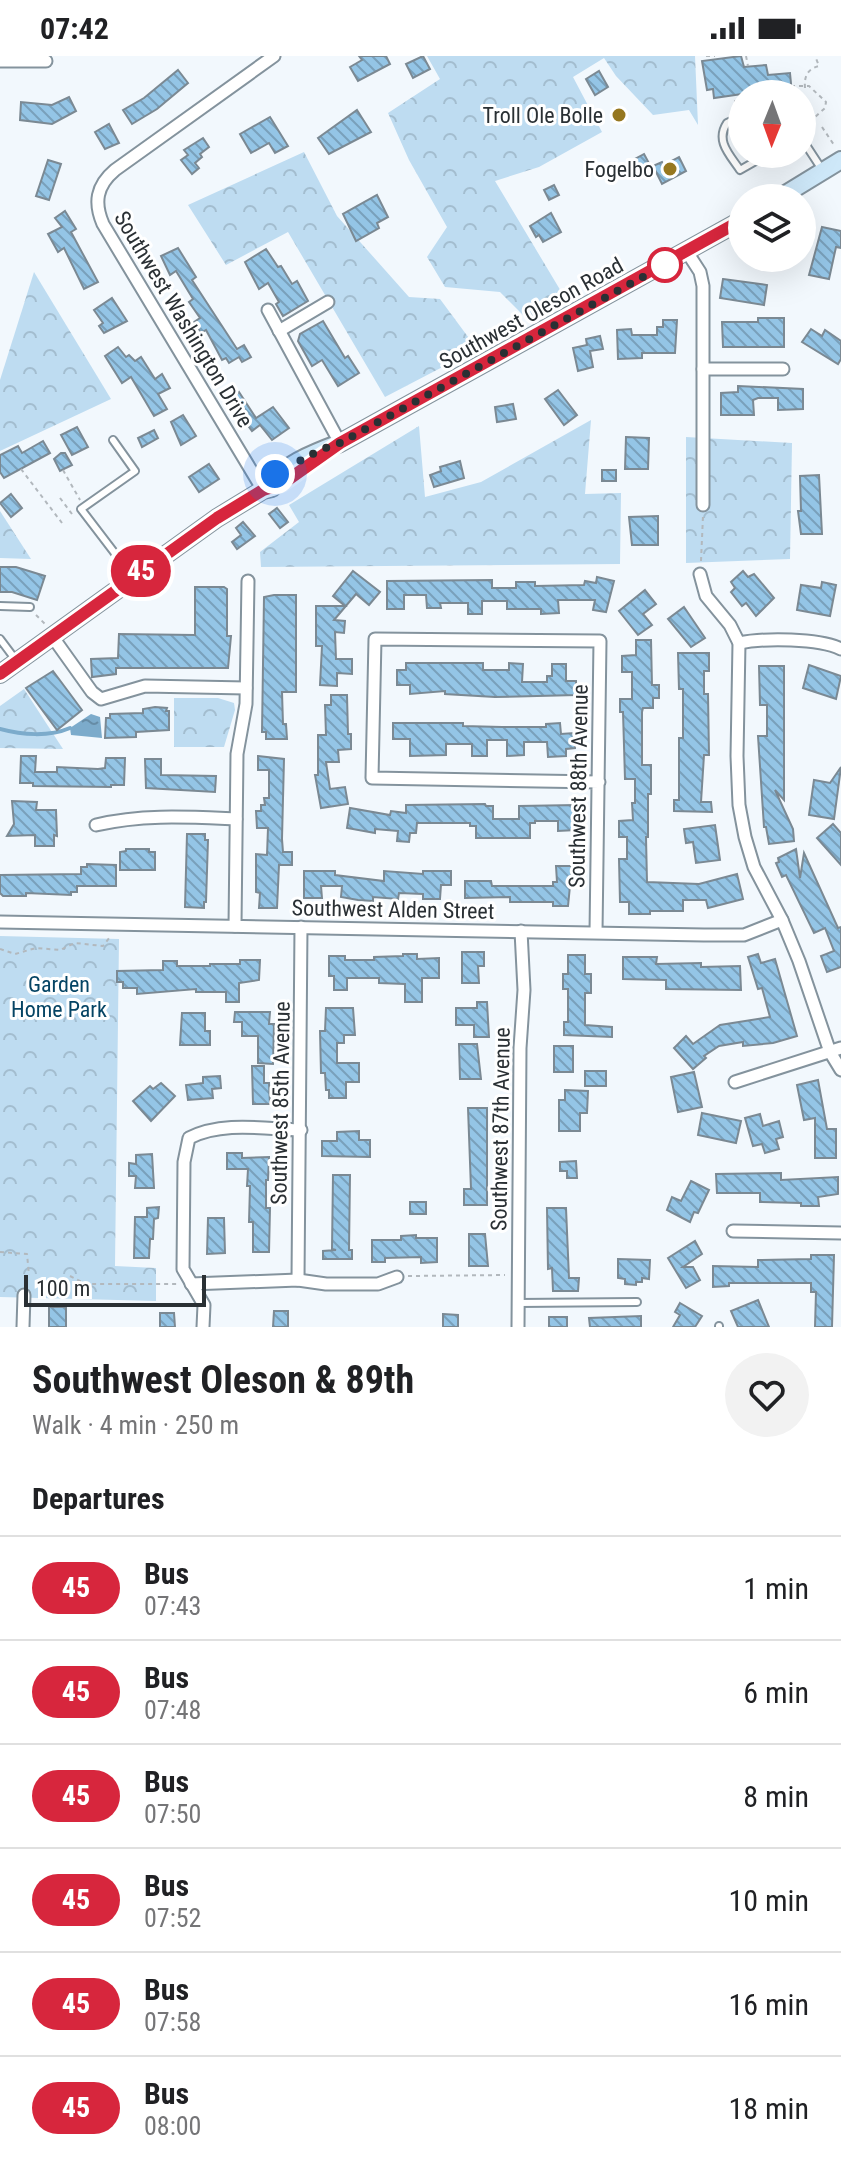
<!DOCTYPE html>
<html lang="en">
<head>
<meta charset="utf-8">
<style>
  body { margin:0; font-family:"Roboto Condensed",sans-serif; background:#f2f2f2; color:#202124; height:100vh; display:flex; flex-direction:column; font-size:30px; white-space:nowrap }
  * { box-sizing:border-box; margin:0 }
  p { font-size:26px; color:#757577 }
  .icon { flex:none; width:44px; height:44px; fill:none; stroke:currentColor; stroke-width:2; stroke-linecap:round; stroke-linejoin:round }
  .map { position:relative; height:1271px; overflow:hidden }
  .panel { display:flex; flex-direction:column; background:#fff; flex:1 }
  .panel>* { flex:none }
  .badge { padding:0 16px; border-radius:26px; font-size:28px; line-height:52px }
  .needle { width:52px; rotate:181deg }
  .fabs { position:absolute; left:728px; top:24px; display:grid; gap:16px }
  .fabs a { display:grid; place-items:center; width:88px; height:88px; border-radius:50%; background:#fff; box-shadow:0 8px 32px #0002; font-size:40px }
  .scale { position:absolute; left:24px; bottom:20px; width:182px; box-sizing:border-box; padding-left:8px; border:4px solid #2a3034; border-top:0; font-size:22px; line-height:28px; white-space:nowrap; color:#2a3034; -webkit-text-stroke:6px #fff; paint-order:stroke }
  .you { position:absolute; width:40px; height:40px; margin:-20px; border:6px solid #fff; border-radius:50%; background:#1a73e8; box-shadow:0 0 0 12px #1a73e833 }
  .map>.badge { position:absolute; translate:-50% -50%; box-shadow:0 0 0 4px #fff }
  h2 { padding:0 32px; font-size:30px; line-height:72px }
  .round { display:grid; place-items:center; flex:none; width:84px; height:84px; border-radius:42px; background:#f2f2f2 }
  .overview { display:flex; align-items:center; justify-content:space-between; height:136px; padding:0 32px }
  h1 { font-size:38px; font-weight:700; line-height:60px }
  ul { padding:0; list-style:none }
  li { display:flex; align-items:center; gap:24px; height:104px; padding:0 32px; border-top:2px solid #e0e0e0 }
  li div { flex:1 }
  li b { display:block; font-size:30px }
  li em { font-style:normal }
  li .badge { min-width:88px; font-weight:700; text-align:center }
  .status { display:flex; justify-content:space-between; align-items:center; height:56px; padding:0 40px; background:#fff; direction:ltr }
  .status svg { height:22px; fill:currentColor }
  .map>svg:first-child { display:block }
  .forest { fill:url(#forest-crowns) }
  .water { fill:url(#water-ripples) }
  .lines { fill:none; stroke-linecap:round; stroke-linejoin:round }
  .stream { stroke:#7cabcb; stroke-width:4 }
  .building { fill:url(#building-back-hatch); stroke:#7b8993; stroke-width:2 }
  .lane-casing { stroke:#84939d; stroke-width:10 }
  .street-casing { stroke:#84939d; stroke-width:15 }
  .secondary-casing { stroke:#84939d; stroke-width:20 }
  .path { stroke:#b2b8bd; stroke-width:2; stroke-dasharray:4 4; stroke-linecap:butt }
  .lane { stroke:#fff; stroke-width:6 }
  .street { stroke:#fff; stroke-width:11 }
  .secondary { stroke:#cee8f9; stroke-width:16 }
  .line-casing { stroke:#fff; stroke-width:18 }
  .line { stroke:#d7263d; stroke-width:12 }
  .walk { stroke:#2a3034; stroke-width:8; stroke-dasharray:0 14.4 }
  .poi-dot { fill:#96771f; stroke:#fff; stroke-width:3 }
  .stop-dot { fill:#fff; stroke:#d7263d; stroke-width:4 }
  .labels { text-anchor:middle; stroke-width:6; stroke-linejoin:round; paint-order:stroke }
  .poi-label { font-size:22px; fill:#2a3034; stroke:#fff; text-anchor:end }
  .street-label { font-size:22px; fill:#2a3034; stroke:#fff }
  .park-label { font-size:22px; fill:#054464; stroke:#fff }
</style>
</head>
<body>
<div class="status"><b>07:42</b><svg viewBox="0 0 49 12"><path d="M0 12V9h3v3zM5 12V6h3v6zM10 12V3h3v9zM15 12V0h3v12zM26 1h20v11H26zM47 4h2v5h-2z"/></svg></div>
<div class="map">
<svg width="841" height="1271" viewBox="0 0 841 1271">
  <defs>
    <pattern id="forest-crowns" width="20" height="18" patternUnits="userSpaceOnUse" patternTransform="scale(2)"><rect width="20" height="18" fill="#bedcf1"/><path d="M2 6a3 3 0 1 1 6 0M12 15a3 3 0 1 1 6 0" fill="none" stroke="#a3bdcf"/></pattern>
    <pattern id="water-ripples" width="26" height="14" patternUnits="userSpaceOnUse" patternTransform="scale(2)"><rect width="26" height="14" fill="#7cabcb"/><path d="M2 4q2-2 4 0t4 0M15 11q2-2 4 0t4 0" fill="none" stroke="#668ca6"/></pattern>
    <pattern id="building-back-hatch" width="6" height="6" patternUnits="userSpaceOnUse" patternTransform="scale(2)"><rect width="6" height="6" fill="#94c5e6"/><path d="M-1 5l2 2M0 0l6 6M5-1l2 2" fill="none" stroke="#79a0bb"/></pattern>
  </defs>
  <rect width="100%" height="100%" fill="#f2f8fd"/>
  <g class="forest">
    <polygon points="427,0 695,0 698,69 689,54 653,59 616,20 604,2 573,21 602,76 539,111 495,125 565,242 528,264 500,236 445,231 427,201 447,171 409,104 388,57 440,23"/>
    <polygon points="304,96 337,160 409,241 440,243 477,293 385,341 288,176 226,209 188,149"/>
    <polygon points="34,216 111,343 0,395 0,324"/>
    <polygon points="591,364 585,438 621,437 620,508 261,511 260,496 299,466 289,449 419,370 425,441 481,426"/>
    <polygon points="686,381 792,387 790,503 686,507"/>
    <polygon points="0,455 31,503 0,502"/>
    <polygon points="24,633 63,693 0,692 0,650"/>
    <polygon points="174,642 218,642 234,647 235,654 224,691 174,691"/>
    <polygon points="0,880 119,883 115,1210 156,1212 156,1245 0,1241"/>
  </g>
  <polygon class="water" points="91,658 100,661 102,682 71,679 70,672"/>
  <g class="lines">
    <path class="stream" d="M0,673C22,679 49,681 70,672"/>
  </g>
  <g class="building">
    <polygon points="359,0 386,0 390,8 358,25 350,11 362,4"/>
    <polygon points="423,0 430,13 413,22 406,8"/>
    <polygon points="741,0 744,11 766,9 768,19 790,17 792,38 742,38 714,42 713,33 707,34 702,5"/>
    <polygon points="178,14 188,27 157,53 132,68 123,54 144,42"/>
    <polygon points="599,15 608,31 595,39 586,23"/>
    <polygon points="69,41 76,55 52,68 20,64 21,46 52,49"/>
    <polygon points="357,54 371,76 329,98 318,82"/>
    <polygon points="270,61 288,90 275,97 269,87 251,97 240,78"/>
    <polygon points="109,68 119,87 105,93 95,76"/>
    <polygon points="203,82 209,91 200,98 202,101 195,107 199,112 192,118 181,104 188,99 184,94"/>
    <polygon points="644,98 651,111 642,116 635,103"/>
    <polygon points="679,101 686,115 662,128 653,110 662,106 664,109"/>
    <polygon points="48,104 61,108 49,144 36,140"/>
    <polygon points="554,129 559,139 549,144 544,134"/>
    <polygon points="377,139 388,161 377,167 379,172 356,185 343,158"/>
    <polygon points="65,155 76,173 71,176 98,226 84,233 64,192 58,196 48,178 62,171 55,162"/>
    <polygon points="551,157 561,176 543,186 539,179 536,181 530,170"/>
    <polygon points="822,171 841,175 841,192 836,191 829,223 809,219"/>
    <polygon points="178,192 196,221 192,224 237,293 244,289 251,301 242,306 239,301 229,307 226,302 222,304 206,274 201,277 194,266 200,262 189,246 193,243 176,215 170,219 161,200"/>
    <polygon points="266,193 278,211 281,210 292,228 297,225 308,245 283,260 276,248 279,246 268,227 259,233 245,206"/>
    <polygon points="723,223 767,229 764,249 720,242"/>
    <polygon points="112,242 127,265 104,277 99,270 103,267 94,254"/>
    <polygon points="758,262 784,262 784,291 723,291 722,266 758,266"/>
    <polygon points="663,264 677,264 675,297 642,297 642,302 618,303 617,274 631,273 632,279 657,279 657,271 663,271"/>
    <polygon points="323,265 345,302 348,300 359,317 338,330 322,304 312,310 298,285 300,278"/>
    <polygon points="811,273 822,280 825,274 841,285 841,303 838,308 802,286"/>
    <polygon points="600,280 603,293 590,295 593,311 578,315 573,292 587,289 586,283"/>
    <polygon points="118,291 126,301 129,299 135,305 141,301 155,323 162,318 170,332 158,338 167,353 154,360 131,321 122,327 105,300"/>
    <polygon points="738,330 803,333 803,353 778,354 778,342 758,342 753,344 754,359 721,359 721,337 738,336"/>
    <polygon points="558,334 577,359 564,369 545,343"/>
    <polygon points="239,336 256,362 273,351 289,372 272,384 260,369 252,375 229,344"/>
    <polygon points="513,348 516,363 497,366 495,351"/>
    <polygon points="183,359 196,380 181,389 171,366"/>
    <polygon points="77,371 88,391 72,399 61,379"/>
    <polygon points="154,374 158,382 142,391 138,382"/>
    <polygon points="626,381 649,382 648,413 625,413"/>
    <polygon points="43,385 50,397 4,422 0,416 0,399 18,390 22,397"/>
    <polygon points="61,397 65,397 72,409 60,415 54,403"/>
    <polygon points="460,405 464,422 434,431 430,419 441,415 440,411"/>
    <polygon points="209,408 219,423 199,436 189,421"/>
    <rect x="602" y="414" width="14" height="11"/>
    <polygon points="819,419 822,478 801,478 798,455 801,455 800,420"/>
    <polygon points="11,438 22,452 11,461 0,447"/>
    <polygon points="277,452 288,466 280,472 269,458"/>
    <polygon points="658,460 658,489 632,489 629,461"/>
    <polygon points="243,466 255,480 237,493 232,486 241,479 236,472"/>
    <polygon points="0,511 16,511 45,520 37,544 12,536 0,536"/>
    <polygon points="353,515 380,536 369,549 356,538 334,564 345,565 344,577 335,576 336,603 352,603 352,618 337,617 337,630 320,629 322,590 316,590 316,550 345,550 333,540"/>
    <polygon points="743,515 748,521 754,518 774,542 756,560 746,547 742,550 731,536 735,532 731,526"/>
    <polygon points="597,521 614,525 606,556 593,554 595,544 558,544 559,557 541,558 541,553 507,553 507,545 482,545 482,558 468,558 468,547 440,547 441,552 427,552 426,539 404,539 404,553 387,553 387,525 492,524 492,532 516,532 516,526 535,526 535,530 584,529 585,525 596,527"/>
    <polygon points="822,526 836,529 830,560 797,554 801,529 821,532"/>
    <polygon points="195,531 224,531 227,533 227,580 231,580 228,612 116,612 116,618 92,621 91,603 118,602 119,578 195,579"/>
    <polygon points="645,534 656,548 643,558 652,569 638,579 619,555"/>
    <polygon points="274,539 296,539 296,636 282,636 283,668 286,668 287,683 266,683 266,676 262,676 264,541"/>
    <polygon points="684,551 705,582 691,591 668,563"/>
    <polygon points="636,584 651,584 652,629 659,629 659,642 653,642 653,652 643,652 642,656 642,709 651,709 651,738 648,738 648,781 646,781 647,826 699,828 737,818 743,843 708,852 706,844 683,844 683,855 650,855 650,858 629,858 629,846 620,846 619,803 627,803 627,781 619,781 619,765 633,764 632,747 635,747 635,723 625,723 623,656 620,656 620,643 632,643 632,616 622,616 622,600 636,599"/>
    <polygon points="678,597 709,597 709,615 704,615 704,638 708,638 709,699 704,699 701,746 711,746 712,756 674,755 674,744 679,744 679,682 683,682 683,633 679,633"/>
    <polygon points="406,607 483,607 483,614 509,614 509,607 523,608 522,626 547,626 547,620 552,620 552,608 566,608 566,625 576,625 576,639 495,641 445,638 445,635 410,638 410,629 397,629 397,614 406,614"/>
    <polygon points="809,609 841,620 836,643 803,632"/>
    <polygon points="759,610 784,610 784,744 775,734 793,773 794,785 769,788 766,771 764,771 758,680 767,680 767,649 760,649"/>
    <polygon points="53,615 82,654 57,674 26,632"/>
    <polygon points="331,639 347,639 348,678 351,678 351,693 338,694 339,706 326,706 330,733 345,731 348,748 321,752 315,719 318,719 318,679 326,679 325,649 331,649"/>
    <polygon points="155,651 167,652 166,655 169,655 169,674 136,676 136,681 105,682 106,662 110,662 110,658 143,657 143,653"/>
    <polygon points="393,667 463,667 463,670 502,671 546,671 546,668 560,667 561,678 574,677 575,692 566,693 566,700 548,701 547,686 524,686 524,699 507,700 507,684 487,684 487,700 472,700 472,688 446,688 446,699 410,700 410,683 393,683"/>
    <polygon points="21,700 36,700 35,716 57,716 57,711 98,713 105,712 106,702 125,702 124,729 111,729 111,731 33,730 33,727 20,727"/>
    <polygon points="258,700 284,703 282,783 283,796 292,796 292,809 279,809 277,852 259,852 260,837 256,836 256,798 267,799 268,772 257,772 256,755 261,755 261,749 265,749 264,742 269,742 269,714 258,714"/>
    <polygon points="145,703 161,703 161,719 216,720 215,736 146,732"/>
    <polygon points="841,711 834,763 809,759 814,724 830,727"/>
    <polygon points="12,745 37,746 36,754 56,754 57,780 54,779 54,790 35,790 35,779 7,780 14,768"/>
    <polygon points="485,748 486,750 493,750 493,763 519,763 519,750 576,749 576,774 558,775 558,765 535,765 535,767 530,767 530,782 476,782 476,770 470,770 470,767 417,767 416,777 410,777 409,786 397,785 398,775 375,773 375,777 347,772 350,752 390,759 391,755 406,757 406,749"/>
    <polygon points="833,768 841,777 841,809 817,782"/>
    <polygon points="715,769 720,804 696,807 693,786 686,787 684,773"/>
    <polygon points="187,778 205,778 205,784 208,784 206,846 204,846 204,852 185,851"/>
    <polygon points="126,793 149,793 149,796 155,796 155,814 120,814 120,796 126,795"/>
    <polygon points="796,793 800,822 804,797 838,872 841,871 841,911 827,916 821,900 834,895 825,872 814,877 786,819 782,821 776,807 779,806 778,802"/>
    <polygon points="87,808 116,809 116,830 77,830 77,836 71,836 71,839 26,837 26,840 3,840 0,837 0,819 81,818 81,811 87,811"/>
    <polygon points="556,810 572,810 568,850 553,850 553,846 510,846 510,841 465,842 465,825 491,825 492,830 553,830 553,826 557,826"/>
    <polygon points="304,815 335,815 335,819 384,825 384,815 423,818 423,815 451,815 451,829 441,829 440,843 423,843 423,838 399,837 398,843 373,841 373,845 358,844 341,841 342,830 321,830 322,842 304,842"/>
    <polygon points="462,896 484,896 484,910 478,910 479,927 462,927"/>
    <polygon points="403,898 417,898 417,903 439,902 439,922 422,922 422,946 405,946 405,928 379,927 379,922 347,922 347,934 334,934 334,920 329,920 329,900 345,900 345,904 374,904 374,901 403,900"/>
    <polygon points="758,898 761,907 775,903 797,980 773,987 743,990 743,986 719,990 704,1000 706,1002 693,1013 674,992 686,980 693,988 720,969 770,961 762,932 758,933 748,901"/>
    <polygon points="568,899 585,899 585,918 591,918 591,937 585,937 585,969 612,971 612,981 564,979 564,966 568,966 568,933 563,933 563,918 568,918"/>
    <polygon points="623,901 657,901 656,908 701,907 701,911 740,910 741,934 666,933 666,924 623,923"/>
    <polygon points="240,904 260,904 259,924 239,927 239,946 226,946 226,936 196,936 196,933 137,938 137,932 123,932 123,926 117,926 117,915 163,914 163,905 177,905 177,910 210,910 210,908 240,908"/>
    <polygon points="477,946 487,946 489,981 474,981 474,969 456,969 456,952 477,952"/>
    <polygon points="326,952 353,952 355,979 344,979 344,987 337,987 337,1007 359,1007 359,1026 346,1026 346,1042 329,1042 329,1034 326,1034 325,1017 321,1017 320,975 325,975"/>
    <polygon points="235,956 270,956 269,968 274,968 273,1008 258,1007 258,980 242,980 242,966 234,966"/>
    <polygon points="182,957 205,957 205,975 210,975 210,989 180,989"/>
    <polygon points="459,988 477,988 481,1023 460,1023"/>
    <rect x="554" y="990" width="19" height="26"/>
    <polygon points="252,1010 264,1010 264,1027 269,1027 270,1048 253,1048"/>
    <rect x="585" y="1015" width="21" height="15"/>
    <polygon points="694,1016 702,1051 678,1056 671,1021"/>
    <polygon points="220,1020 221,1032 212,1033 213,1042 188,1044 186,1029 203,1027 203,1021"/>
    <polygon points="818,1024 827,1073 836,1073 836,1102 815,1102 815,1062 804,1064 797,1029"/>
    <polygon points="161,1027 175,1040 151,1065 133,1045 150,1030 153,1033"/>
    <polygon points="565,1034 588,1035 587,1057 580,1057 580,1075 559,1075 559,1044 565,1044"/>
    <polygon points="468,1052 487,1052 487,1149 464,1149 464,1133 471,1133"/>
    <polygon points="702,1057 741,1065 736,1087 698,1079"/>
    <polygon points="760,1058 763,1070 779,1065 783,1081 776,1083 779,1093 765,1097 762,1088 753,1090 745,1062"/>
    <polygon points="359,1075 359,1084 370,1084 370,1101 322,1100 322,1085 337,1085 337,1076"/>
    <polygon points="227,1097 242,1097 242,1102 269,1101 268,1124 266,1124 266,1152 270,1152 269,1196 253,1196 253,1166 249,1166 250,1130 247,1130 248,1113 227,1113"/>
    <polygon points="152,1098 154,1132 135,1132 136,1120 129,1120 129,1107 136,1108 136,1099"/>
    <polygon points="576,1105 577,1122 567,1122 567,1115 560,1115 560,1106"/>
    <polygon points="781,1117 781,1124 838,1121 838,1138 818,1141 819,1150 801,1150 801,1147 760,1146 760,1137 717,1137 716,1118"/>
    <polygon points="333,1119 350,1119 349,1194 352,1194 352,1203 323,1203 323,1195 336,1194 332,1193"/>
    <polygon points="691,1125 709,1134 698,1157 694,1156 690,1166 667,1154 672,1141 681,1145"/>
    <rect x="410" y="1146" width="16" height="12"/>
    <polygon points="159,1151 158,1162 154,1163 153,1183 150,1183 149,1202 134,1202 135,1161 147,1161 147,1152"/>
    <polygon points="547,1152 566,1152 569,1222 579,1222 578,1235 553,1235 552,1212 548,1213"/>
    <polygon points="208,1162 224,1162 225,1197 207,1198"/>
    <polygon points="469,1178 485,1178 488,1210 469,1210"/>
    <polygon points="416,1179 416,1182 437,1182 437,1206 421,1207 421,1201 385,1202 385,1206 372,1206 372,1184 401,1184 401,1180"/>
    <polygon points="695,1185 702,1198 683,1211 693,1211 700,1224 686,1232 668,1202"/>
    <polygon points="811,1199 834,1199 832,1271 815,1271 816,1236 811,1236 811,1227 729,1227 729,1230 713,1231 713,1210 758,1211 758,1204 811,1203"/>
    <polygon points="618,1203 650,1204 649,1223 642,1222 642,1226 636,1226 636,1229 625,1228 625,1223 618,1222"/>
    <polygon points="758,1244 769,1271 738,1271 731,1255"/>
    <polygon points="680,1247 702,1260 695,1271 673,1271 680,1259 675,1256"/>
    <rect x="49" y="1251" width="17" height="20"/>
    <polygon points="274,1255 288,1255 288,1271 273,1271"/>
    <polygon points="160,1257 174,1257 175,1271 160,1271"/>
    <polygon points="443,1258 458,1259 458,1271 443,1271"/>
    <polygon points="641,1260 641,1271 590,1271 589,1262"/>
    <rect x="549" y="1261" width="18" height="10"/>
  </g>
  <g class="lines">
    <g class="lane-casing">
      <g id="lane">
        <path d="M742,60L727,67C715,85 730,99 740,114L768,98"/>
        <polyline points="802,77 804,86 821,112"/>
        <polyline points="113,384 135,415 81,453 133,521"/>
        <polyline points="0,550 30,551"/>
        <polyline points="0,583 15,603"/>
        <polyline points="518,1247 637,1246"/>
        <polyline points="719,1271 719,1270"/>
      </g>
    </g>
    <g class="street-casing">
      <g id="street">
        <polyline points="0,5 46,5"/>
        <polyline points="687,196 700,216 703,230 703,449"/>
        <polyline points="268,254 340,387"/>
        <polyline points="279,275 328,246"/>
        <polyline points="703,313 783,313"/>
        <path d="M263,434L103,168C94,147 96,130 115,114L274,0"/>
        <polyline points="700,518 706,540 730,569 739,587 737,700 739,749 745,781 754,811 782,864 799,905 830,996 841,1014"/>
        <polyline points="52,580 92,636 101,643 145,630 246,632"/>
        <path d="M739,587C764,582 819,582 841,593"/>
        <path d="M96,769C143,758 188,761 236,763"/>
        <polyline points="0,866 704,879 744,879 782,864"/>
        <polyline points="235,870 237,698 246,648 248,525"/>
        <polyline points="596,876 600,585 375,583 372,722 599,726"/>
        <polyline points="735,1026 841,992"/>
        <polyline points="733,1175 841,1177"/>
        <polyline points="298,1224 301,871"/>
        <polyline points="191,1228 298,1224 326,1228 378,1228 397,1221"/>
        <polyline points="23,1271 24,1239"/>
        <path d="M203,1271L204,1249L183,1213L184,1106L189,1082C223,1065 264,1073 301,1074"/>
        <polyline points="518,1271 520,992 524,934 521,875"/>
      </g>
    </g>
    <g class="secondary-casing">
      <g id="secondary">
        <polyline points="779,142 841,104"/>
        <path d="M263,434C280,410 313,397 340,387L742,164"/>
        <polyline points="0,618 217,462 263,434 272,432"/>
      </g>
    </g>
    <g class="path">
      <polyline points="706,0 715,0"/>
      <polyline points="746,0 748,10"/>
      <polyline points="791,30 809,30 826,46 825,52 815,61 802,56"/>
      <path d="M805,32C804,21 807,13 819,10L815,0"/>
      <polyline points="741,50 735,50 735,45 742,43"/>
      <polyline points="822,71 834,89"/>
      <polyline points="21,413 62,467"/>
      <polyline points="63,414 80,444"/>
      <polyline points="60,442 72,458"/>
      <polyline points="701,505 703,460"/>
      <polyline points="36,559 46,569"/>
      <polyline points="0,893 15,898 36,892 60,894 75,887 103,890 110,881"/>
      <polyline points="0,1196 27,1198 29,1219"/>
      <polyline points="70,1220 86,1228 177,1228"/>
      <polyline points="408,1220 505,1219"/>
    </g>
    <use href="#lane" class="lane"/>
    <use href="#street" class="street"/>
    <use href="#secondary" class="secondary"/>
  </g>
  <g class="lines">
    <g class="line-casing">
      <polyline id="line" points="0,618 217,462 263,434 282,428 340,387 742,164"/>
    </g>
    <use href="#line" class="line"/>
    <polyline class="walk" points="275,418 320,394 340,387 670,206 665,209"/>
  </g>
  <g class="poi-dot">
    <circle cx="619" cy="59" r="8"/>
    <circle cx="670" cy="113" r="8"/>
  </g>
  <circle class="stop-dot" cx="665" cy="209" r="16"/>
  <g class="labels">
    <g class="poi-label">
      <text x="603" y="67">Troll Ole Bolle</text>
      <text x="654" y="121">Fogelbo</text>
    </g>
    <g class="street-label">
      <text transform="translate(531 257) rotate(-29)" y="8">Southwest Oleson Road</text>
      <text transform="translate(184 263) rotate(59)" y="8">Southwest Washington Drive</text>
      <text transform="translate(578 730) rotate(-89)" y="8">Southwest 88th Avenue</text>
      <text transform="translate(393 853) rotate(1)" y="8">Southwest Alden Street</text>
      <text transform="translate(280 1047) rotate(-89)" y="8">Southwest 85th Avenue</text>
      <text transform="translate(500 1073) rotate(-89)" y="8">Southwest 87th Avenue</text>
    </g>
    <g class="park-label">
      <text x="59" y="936">Garden<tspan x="59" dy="25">Home Park</tspan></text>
    </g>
  </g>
</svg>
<div class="fabs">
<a><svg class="needle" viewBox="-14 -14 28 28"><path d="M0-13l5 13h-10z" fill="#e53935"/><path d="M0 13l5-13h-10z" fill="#757577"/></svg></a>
<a><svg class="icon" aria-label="layers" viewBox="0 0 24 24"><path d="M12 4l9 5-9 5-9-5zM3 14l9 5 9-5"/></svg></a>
</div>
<div class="scale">100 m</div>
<div class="you" style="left:275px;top:418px"></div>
<b class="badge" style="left:141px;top:515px;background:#d7263d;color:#fff">45</b>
</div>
<section class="panel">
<div class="overview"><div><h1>Southwest Oleson &amp; 89th</h1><p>Walk · 4 min · 250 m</p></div><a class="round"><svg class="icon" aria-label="heart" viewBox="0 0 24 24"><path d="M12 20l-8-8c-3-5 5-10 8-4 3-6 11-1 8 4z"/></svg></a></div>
<h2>Departures</h2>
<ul>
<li><span class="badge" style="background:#d7263d;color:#fff">45</span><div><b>Bus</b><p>07:43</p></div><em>1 min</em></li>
<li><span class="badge" style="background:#d7263d;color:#fff">45</span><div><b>Bus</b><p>07:48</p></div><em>6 min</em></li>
<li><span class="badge" style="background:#d7263d;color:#fff">45</span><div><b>Bus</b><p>07:50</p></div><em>8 min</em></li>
<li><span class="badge" style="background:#d7263d;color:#fff">45</span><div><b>Bus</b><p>07:52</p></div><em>10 min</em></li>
<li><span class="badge" style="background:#d7263d;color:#fff">45</span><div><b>Bus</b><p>07:58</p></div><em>16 min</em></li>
<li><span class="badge" style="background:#d7263d;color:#fff">45</span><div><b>Bus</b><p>08:00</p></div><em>18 min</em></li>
</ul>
</section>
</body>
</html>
